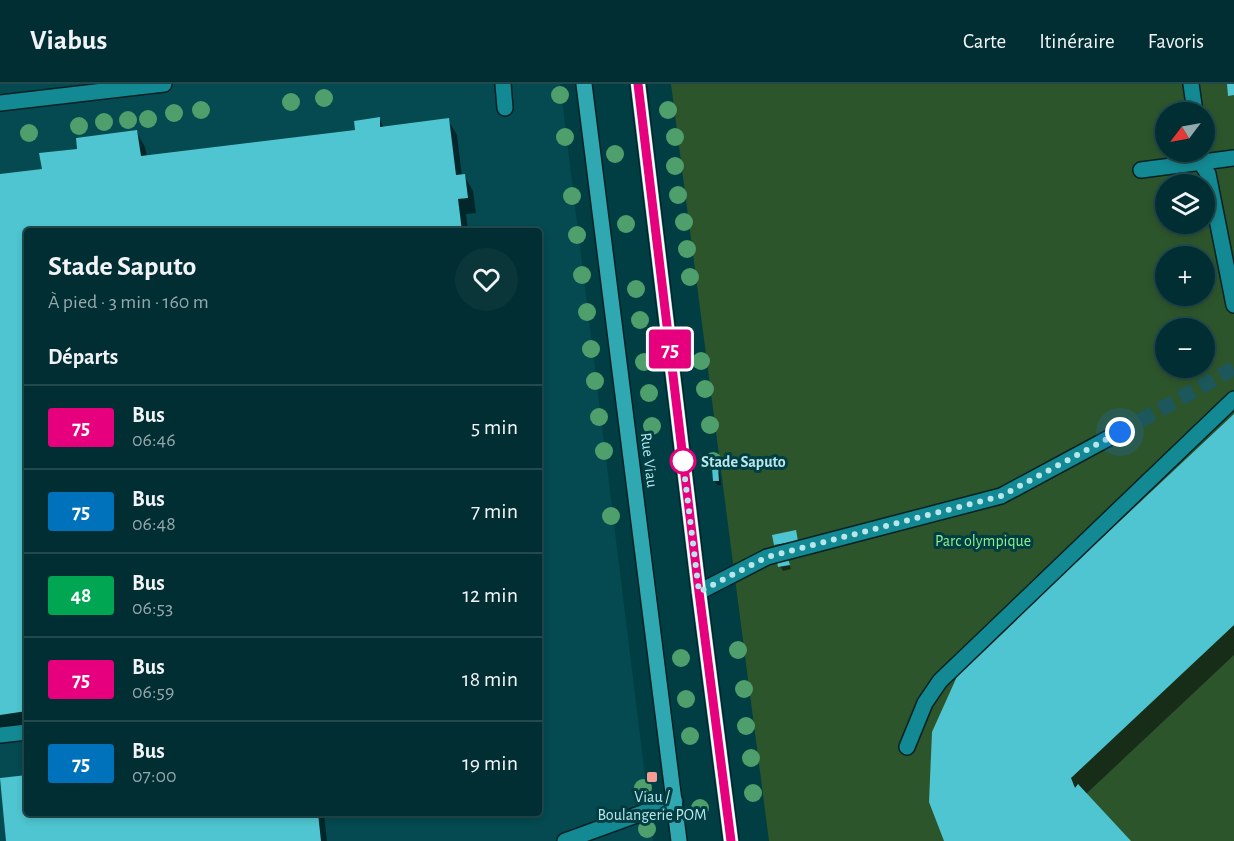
<!DOCTYPE html>
<html lang="fr">
<head>
<meta charset="utf-8">
<style>
  body { margin:0; font-family:"Alegreya Sans",sans-serif; background:#0a363a; color:#f1f3f6; height:100vh; display:flex; flex-direction:column; font-size:22px; white-space:nowrap }
  * { box-sizing:border-box; margin:0 }
  p { font-size:20px; color:#95a8ac }
  .icon { flex:none; width:33px; height:33px; fill:none; stroke:currentColor; stroke-width:2; stroke-linecap:round; stroke-linejoin:round }
  .map { position:relative; flex:1; overflow:hidden }
  .panel { position:absolute; left:24px; top:144px; width:518px; height:588px; display:flex; flex-direction:column; background:#002e32; border-radius:6px; box-shadow:0 3px 9px #0003,0 0 0 2px #224a4d }
  .panel>* { flex:none }
  .badge { padding:0 12px; border-radius:4px; font-size:21px; line-height:39px }
  .needle { width:39px; rotate:238deg }
  .controls { position:absolute; left:1155px; top:18px; display:grid; gap:12px }
  .controls a { display:grid; place-items:center; width:60px; height:60px; border-radius:50%; background:#002e32; box-shadow:0 3px 9px #0003,0 0 0 2px #224a4d; font-size:30px }
  .you { position:absolute; width:30px; height:30px; margin:-15px; border:4px solid #fff; border-radius:50%; background:#1a73e8; box-shadow:0 0 0 9px #1a73e833 }
  .map>.badge { position:absolute; translate:-50% -50%; box-shadow:0 0 0 3px #fff }
  h2 { padding:0 24px; font-size:22px; line-height:54px }
  .round { display:grid; place-items:center; flex:none; width:63px; height:63px; border-radius:32px; background:#0a363a }
  .summary { display:flex; align-items:center; justify-content:space-between; height:102px; padding:0 24px }
  h1 { font-size:28px; font-weight:600; line-height:45px }
  ul { padding:0; list-style:none }
  li { display:flex; align-items:center; gap:18px; height:84px; padding:0 24px; border-top:2px solid #224a4d }
  li div { flex:1 }
  li b { display:block; font-size:22px }
  li em { font-style:normal }
  li .badge { min-width:66px; font-weight:700; text-align:center }
  header { display:flex; align-items:center; gap:36px; box-sizing:border-box; height:84px; padding:0 30px; background:#002e32; border-bottom:2px solid #224a4d }
  header strong { font-size:28px }
  nav { display:flex; gap:33px; margin-inline-start:auto; font-size:21px }
  .map>svg:first-child { display:block }
  .built { fill:#044a50; fill-rule:evenodd }
  .green { fill:#2d552c; fill-rule:evenodd }
  .shadow { fill:#0007 }
  .building { fill:#4ec5d0 }
  .lines { fill:none; stroke-linecap:round; stroke-linejoin:round }
  .minor-tunnel { stroke:#1c575c; stroke-width:15; stroke-dasharray:15 8; stroke-linecap:butt }
  .minor-casing { stroke:#012225; stroke-width:18 }
  .major-casing { stroke:#012225; stroke-width:18 }
  .minor { stroke:#138993; stroke-width:15 }
  .major { stroke:#30a8b2; stroke-width:15 }
  .tree { fill:#4e9f6b }
  .line-casing { stroke:#fff; stroke-width:14 }
  .line { stroke:#e6007e; stroke-width:9 }
  .walk { stroke:#b8e6ea; stroke-width:6; stroke-dasharray:0 10.8 }
  .stop-dot { fill:#fff; stroke:#e6007e; stroke-width:3 }
  .poi-dot { fill:#f59c96; stroke:#003e43; stroke-width:2 }
  .labels { text-anchor:middle; stroke-width:6; stroke-linejoin:round; paint-order:stroke }
  .street-label { font-size:16px; fill:#b8e6ea; stroke:#003e43 }
  .stop-label { font-size:16px; font-weight:bold; fill:#b8e6ea; stroke:#003e43; text-anchor:start }
  .park-label { font-size:16px; fill:#8eef8b; stroke:#003e43 }
  .poi-label { font-size:16px; fill:#b8e6ea; stroke:#003e43 }
</style>
</head>
<body>
<header>
<strong>Viabus</strong>
<nav><a>Carte</a><a>Itinéraire</a><a>Favoris</a></nav>
</header>
<div class="map">
<svg width="1234" height="757" viewBox="0 0 1234 757">
  <rect width="100%" height="100%" fill="#003e43"/>
  <path class="built" d="M0,0H560L653,757H0ZM27,147H538V729H27Z"/>
  <path class="green" d="M671,0H1234V757H769ZM1166,28H1204V68H1166ZM1166,100H1204V140H1166ZM1166,172H1204V212H1166ZM1166,244H1204V284H1166Z"/>
  <g class="shadow">
    <polygon points="379,34 384,44 448,36 457,51 462,92 464,91 473,107 476,129 466,130 468,147 27,147 27,643 0,647 0,92 44,86 78,66 136,47 145,63 147,73 357,47"/>
    <polygon points="1234,332 1234,571 1085,711 946,757"/>
    <polygon points="717,385 720,390 721,401 717,401 715,397"/>
    <polygon points="795,448 799,461 778,465 775,460"/>
    <polygon points="788,477 791,485 783,487 780,482"/>
    <polygon points="27,692 27,729 324,729 327,757 8,757"/>
  </g>
  <g class="building">
    <polygon points="1227,0 1234,0 1234,11 1228,12"/>
    <polygon points="380,33 380,43 449,34 456,91 465,90 468,114 458,115 462,147 27,147 27,627 0,631 0,90 42,85 39,69 77,65 76,54 137,46 141,72 355,46 354,37"/>
    <polygon points="1234,330 1234,541 1071,694 1075,704 1078,700 1131,757 944,757 929,718 932,648 959,588"/>
    <polygon points="718,383 719,397 713,397 712,384"/>
    <polygon points="796,446 798,457 774,461 772,451"/>
    <polygon points="788,475 790,481 778,483 777,478"/>
    <polygon points="27,691 27,729 318,729 321,757 6,757 0,694"/>
  </g>
  <g class="lines">
    <polyline class="minor-tunnel" points="1120,348 1234,284"/>
    <g class="minor-casing">
      <g id="minor">
        <polyline points="503,0 505,24"/>
        <polyline points="1191,0 1195,28"/>
        <polyline points="0,19 164,0"/>
        <polyline points="1200,68 1201,79 1208,90 1234,221"/>
        <polyline points="1141,86 1234,74"/>
        <polyline points="699,508 767,473 1001,412 1120,348"/>
        <polyline points="0,651 27,648"/>
        <polyline points="907,663 925,619 940,597 1234,315"/>
        <polyline points="565,757 675,717"/>
      </g>
    </g>
    <g class="major-casing">
      <g id="major">
        <polyline points="584,0 679,757"/>
        <polyline points="638,0 699,508 731,757"/>
      </g>
    </g>
    <use href="#minor" class="minor"/>
    <use href="#major" class="major"/>
  </g>
  <g class="tree">
    <circle cx="560" cy="11" r="9"/>
    <circle cx="324" cy="14" r="9"/>
    <circle cx="291" cy="18" r="9"/>
    <circle cx="201" cy="26" r="9"/>
    <circle cx="668" cy="26" r="9"/>
    <circle cx="174" cy="29" r="9"/>
    <circle cx="148" cy="35" r="9"/>
    <circle cx="128" cy="36" r="9"/>
    <circle cx="104" cy="38" r="9"/>
    <circle cx="79" cy="42" r="9"/>
    <circle cx="29" cy="49" r="9"/>
    <circle cx="565" cy="53" r="9"/>
    <circle cx="675" cy="53" r="9"/>
    <circle cx="615" cy="70" r="9"/>
    <circle cx="675" cy="82" r="9"/>
    <circle cx="678" cy="111" r="9"/>
    <circle cx="572" cy="112" r="9"/>
    <circle cx="684" cy="138" r="9"/>
    <circle cx="626" cy="140" r="9"/>
    <circle cx="577" cy="151" r="9"/>
    <circle cx="687" cy="165" r="9"/>
    <circle cx="582" cy="191" r="9"/>
    <circle cx="690" cy="193" r="9"/>
    <circle cx="636" cy="205" r="9"/>
    <circle cx="587" cy="228" r="9"/>
    <circle cx="640" cy="236" r="9"/>
    <circle cx="591" cy="265" r="9"/>
    <circle cx="701" cy="277" r="9"/>
    <circle cx="644" cy="278" r="9"/>
    <circle cx="595" cy="297" r="9"/>
    <circle cx="705" cy="305" r="9"/>
    <circle cx="649" cy="309" r="9"/>
    <circle cx="599" cy="333" r="9"/>
    <circle cx="710" cy="341" r="9"/>
    <circle cx="652" cy="342" r="9"/>
    <circle cx="604" cy="367" r="9"/>
    <circle cx="713" cy="377" r="9"/>
    <circle cx="611" cy="432" r="9"/>
    <circle cx="738" cy="566" r="9"/>
    <circle cx="681" cy="574" r="9"/>
    <circle cx="744" cy="605" r="9"/>
    <circle cx="686" cy="615" r="9"/>
    <circle cx="746" cy="642" r="9"/>
    <circle cx="690" cy="652" r="9"/>
    <circle cx="751" cy="674" r="9"/>
    <circle cx="643" cy="704" r="9"/>
    <circle cx="753" cy="709" r="9"/>
    <circle cx="700" cy="724" r="9"/>
    <circle cx="647" cy="745" r="9"/>
  </g>
  <g class="lines">
    <g class="line-casing">
      <polyline id="line" points="638,0 699,508 731,757"/>
    </g>
    <use href="#line" class="line"/>
    <polyline class="walk" points="683,377 682,370 699,508 767,473 1001,412 1120,348"/>
  </g>
  <circle class="stop-dot" cx="683" cy="377" r="12"/>
  <rect class="poi-dot" x="646" y="687" width="12" height="12" rx="3"/>
  <g class="labels">
    <g class="street-label">
      <text transform="translate(650 376) rotate(83)" y="6">Rue Viau</text>
    </g>
    <g class="stop-label">
      <text x="701" y="383">Stade Saputo</text>
    </g>
    <g class="park-label">
      <text x="983" y="462">Parc olympique</text>
    </g>
    <g class="poi-label">
      <text x="652" y="718">Viau /<tspan x="652" dy="18">Boulangerie POM</tspan></text>
    </g>
  </g>
</svg>
<div class="controls">
<a><svg class="needle" viewBox="-14 -14 28 28"><path d="M0-13l5 13h-10z" fill="#e53935"/><path d="M0 13l5-13h-10z" fill="#95a8ac"/></svg></a>
<a><svg class="icon" aria-label="layers" viewBox="0 0 24 24"><path d="M12 4l9 5-9 5-9-5zM3 14l9 5 9-5"/></svg></a>
<a>+</a>
<a>−</a>
</div>
<div class="you" style="left:1120px;top:348px"></div>
<b class="badge" style="left:670px;top:265px;background:#e6007e;color:#fff">75</b>
<section class="panel">
<div class="summary"><div><h1>Stade Saputo</h1><p>À pied · 3 min · 160 m</p></div><a class="round"><svg class="icon" aria-label="heart" viewBox="0 0 24 24"><path d="M12 20l-8-8c-3-5 5-10 8-4 3-6 11-1 8 4z"/></svg></a></div>
<h2>Départs</h2>
<ul>
<li><span class="badge" style="background:#e6007e;color:#fff">75</span><div><b>Bus</b><p>06:46</p></div><em>5 min</em></li>
<li><span class="badge" style="background:#0072bc;color:#fff">75</span><div><b>Bus</b><p>06:48</p></div><em>7 min</em></li>
<li><span class="badge" style="background:#00a651;color:#fff">48</span><div><b>Bus</b><p>06:53</p></div><em>12 min</em></li>
<li><span class="badge" style="background:#e6007e;color:#fff">75</span><div><b>Bus</b><p>06:59</p></div><em>18 min</em></li>
<li><span class="badge" style="background:#0072bc;color:#fff">75</span><div><b>Bus</b><p>07:00</p></div><em>19 min</em></li>
</ul>
</section>
</div>
</body>
</html>
